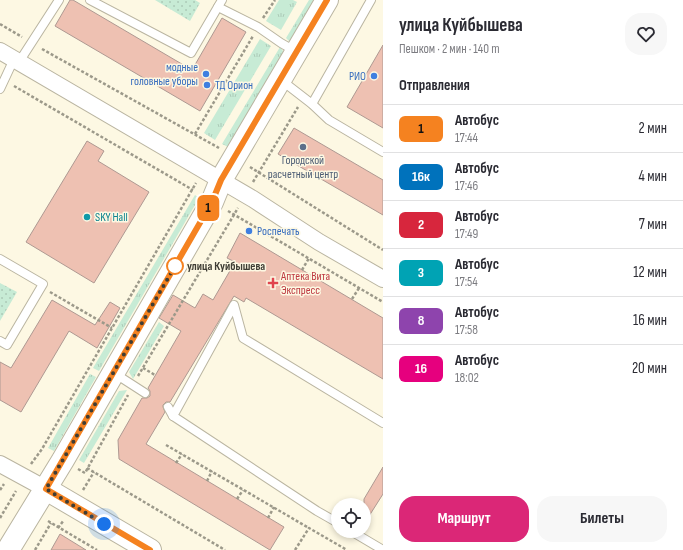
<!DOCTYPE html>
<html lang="ru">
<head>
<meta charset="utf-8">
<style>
  body { margin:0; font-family:"Sofia Sans Condensed",sans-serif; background:#f7f7f7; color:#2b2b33; height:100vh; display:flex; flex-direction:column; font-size:15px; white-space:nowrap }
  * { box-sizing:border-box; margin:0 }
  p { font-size:13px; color:#7c7c81 }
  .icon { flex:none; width:22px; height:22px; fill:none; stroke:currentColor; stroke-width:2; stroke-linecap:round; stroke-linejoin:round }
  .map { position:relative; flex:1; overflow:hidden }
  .details { display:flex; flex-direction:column; background:#fff; width:300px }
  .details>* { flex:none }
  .badge { padding:0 8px; border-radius:6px; font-size:14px; line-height:26px }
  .controls { position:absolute; left:331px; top:498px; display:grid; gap:8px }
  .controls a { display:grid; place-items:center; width:40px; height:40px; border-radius:50%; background:#fff; box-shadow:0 2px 6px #0003; font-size:20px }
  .you { position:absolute; width:20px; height:20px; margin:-10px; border:3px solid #fff; border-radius:50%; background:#1a73e8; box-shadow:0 0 0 6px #1a73e833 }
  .map>.badge { position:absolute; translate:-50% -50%; box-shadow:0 0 0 2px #fff }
  h2 { padding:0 16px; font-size:15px; line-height:36px }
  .round { display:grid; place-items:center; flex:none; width:42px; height:42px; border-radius:16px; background:#f7f7f7 }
  .summary { display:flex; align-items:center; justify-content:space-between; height:68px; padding:0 16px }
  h1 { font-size:19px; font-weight:700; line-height:30px }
  .action { display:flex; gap:8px; margin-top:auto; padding:8px 16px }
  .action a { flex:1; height:46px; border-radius:16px; background:#db2777; color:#fff; font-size:16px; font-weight:700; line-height:46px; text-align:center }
  .action a+a { background:#f7f7f7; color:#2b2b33 }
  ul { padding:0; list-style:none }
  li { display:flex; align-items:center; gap:12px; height:48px; padding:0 16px; border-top:1px solid #e1e1e2 }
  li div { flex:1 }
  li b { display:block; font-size:15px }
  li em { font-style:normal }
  li .badge { min-width:44px; font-weight:700; text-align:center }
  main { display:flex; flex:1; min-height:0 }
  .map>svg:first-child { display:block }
  .grass { fill:url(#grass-tufts) }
  .park { fill:url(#park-dots) }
  .building { fill:#eec1b2; stroke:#ae9992 }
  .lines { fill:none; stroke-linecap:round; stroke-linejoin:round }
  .lane-casing { stroke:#bab5a1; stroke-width:10 }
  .street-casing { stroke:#bab5a1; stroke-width:18 }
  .secondary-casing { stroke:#bab5a1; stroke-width:24 }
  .path { stroke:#9c998a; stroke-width:2.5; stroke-dasharray:3 2; stroke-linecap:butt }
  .lane { stroke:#fff; stroke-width:8 }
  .street { stroke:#fff; stroke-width:16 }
  .secondary { stroke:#fff; stroke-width:22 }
  .line-casing { stroke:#fff; stroke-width:9 }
  .line { stroke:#f58220; stroke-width:6 }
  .walk { stroke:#3f3d35; stroke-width:4; stroke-dasharray:0 7.2 }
  .shop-dot { fill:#3f7fe0; stroke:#fdf8e3; stroke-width:1.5 }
  .service-dot { fill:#5c6f8a; stroke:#fdf8e3; stroke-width:1.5 }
  .culture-dot { fill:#0f9aa8; stroke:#fdf8e3; stroke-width:1.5 }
  .stop-dot { fill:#fff; stroke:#f58220; stroke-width:2 }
  .health-dot { fill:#e0444e; stroke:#fdf8e3; stroke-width:1.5 }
  .labels { text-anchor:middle; stroke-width:3; stroke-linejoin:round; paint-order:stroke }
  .shop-label { font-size:12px; fill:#366cbe; stroke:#fdf8e3; text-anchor:end }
  .service-label { font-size:12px; fill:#4e5e75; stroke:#fdf8e3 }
  .culture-label { font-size:12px; fill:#0d838f; stroke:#fdf8e3; text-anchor:start }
  .stop-label { font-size:12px; font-weight:bold; fill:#3f3d35; stroke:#fdf8e3; text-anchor:start }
  .health-label { font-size:12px; fill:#be3a42; stroke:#fdf8e3; text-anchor:start }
</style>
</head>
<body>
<main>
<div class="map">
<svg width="383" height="550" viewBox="0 0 383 550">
  <defs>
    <pattern id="grass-tufts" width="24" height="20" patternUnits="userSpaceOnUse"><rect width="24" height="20" fill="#c7ebd5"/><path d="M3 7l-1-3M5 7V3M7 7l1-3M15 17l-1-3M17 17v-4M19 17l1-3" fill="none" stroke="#accab7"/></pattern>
    <pattern id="park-dots" width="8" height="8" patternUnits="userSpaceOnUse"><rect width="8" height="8" fill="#c7ebd5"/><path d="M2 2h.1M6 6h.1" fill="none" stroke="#accab7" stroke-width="1.8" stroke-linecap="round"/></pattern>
  </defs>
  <rect width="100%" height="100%" fill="#fdf8e3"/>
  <g class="grass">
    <polygon points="279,0 293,0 297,2 281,30 266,21"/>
    <polygon points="309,0 317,0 294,39 289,41 286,38"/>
    <polygon points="260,39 271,46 215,140 204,133"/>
    <polygon points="280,47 286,55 230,148 222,144"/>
    <polygon points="195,195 199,198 99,371 93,368"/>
    <polygon points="159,322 164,326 133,379 129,372"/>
    <polygon points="90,374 96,377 54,451 48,448"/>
    <polygon points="127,390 84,463 79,460 119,391"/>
  </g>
  <g class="park">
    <polygon points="155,0 195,0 200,3 190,21"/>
    <polygon points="0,283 17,292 0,321"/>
  </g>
  <g class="building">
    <polygon points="70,0 73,0 192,70 222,18 246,32 200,111 55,26"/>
    <polygon points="383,45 383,128 347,107"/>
    <polygon points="294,128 383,180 383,215 278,154"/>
    <polygon points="87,141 104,151 98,161 149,192 94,283 26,242"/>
    <polygon points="240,233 383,318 383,379 246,298 244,302 234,296 170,402 166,402 163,405 163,407 165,412 146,444 284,527 270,550 119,459 118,440 142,398 147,398 150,396 150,391 148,388 181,331 159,318 173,295 195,308 203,294 213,300 235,262 227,258"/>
    <polygon points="52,300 95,325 110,302 120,308 97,348 69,331 21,412 0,400 0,362 11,368"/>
    <polygon points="383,467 383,494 364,524 364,499"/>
    <polygon points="60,534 86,550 51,550"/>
  </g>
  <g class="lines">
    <g class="lane-casing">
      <g id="lane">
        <polyline points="90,0 191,53 222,0"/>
        <polyline points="218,7 258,27 281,43 295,51"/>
        <polyline points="19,62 59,0"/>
        <polyline points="281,80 312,104 329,120 383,152"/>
        <polyline points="0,89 14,59"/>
        <polyline points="312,104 371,0"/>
        <polyline points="0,259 43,284 7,345 0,341"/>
        <polyline points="114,373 145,393"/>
        <polyline points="168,407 173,416"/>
        <polyline points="338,523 317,511 173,416 234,305 243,338 383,423"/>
        <polyline points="351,531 383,550"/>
      </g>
    </g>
    <g class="street-casing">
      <g id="street">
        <polyline points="0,51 253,199 319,242 383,279"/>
        <polyline points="0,464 46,489"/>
      </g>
    </g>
    <g class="secondary-casing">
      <g id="secondary">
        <polyline points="46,489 150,550"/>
        <polyline points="8,550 63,460 212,202 221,180 327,0"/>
      </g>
    </g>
    <g class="path">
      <polyline points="263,18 275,0"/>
      <polyline points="0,24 22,37"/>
      <polyline points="42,49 219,148"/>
      <polyline points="14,86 193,190"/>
      <polyline points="195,134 253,36"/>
      <polyline points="250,167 383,250"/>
      <polyline points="253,182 298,107"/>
      <polyline points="228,211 383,302"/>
      <polyline points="302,270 309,258"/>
      <polyline points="50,292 112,328"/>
      <polyline points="352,299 359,288"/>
      <polyline points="143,368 155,375"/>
      <polyline points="138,376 238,208"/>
      <polyline points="166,445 309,528"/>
      <polyline points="176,463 182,454"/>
      <polyline points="31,464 42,449 196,183"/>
      <polyline points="87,468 225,550"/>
      <polyline points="78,469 85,473 128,395"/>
      <polyline points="207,481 212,471"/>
      <polyline points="0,490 4,484"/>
      <polyline points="83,490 94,472"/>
      <polyline points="237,499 243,490"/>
      <polyline points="0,518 16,491"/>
      <polyline points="268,518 274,507"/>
      <polyline points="48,521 97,550"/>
      <polyline points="58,528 64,520"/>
      <polyline points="35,550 51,523"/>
      <polyline points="295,550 309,528 347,550"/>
    </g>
    <use href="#lane" class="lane"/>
    <use href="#street" class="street"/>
    <use href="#secondary" class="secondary"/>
  </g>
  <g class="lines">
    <g class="line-casing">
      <polyline id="line" points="150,550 46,489 212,202 221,180 327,0"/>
    </g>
    <use href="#line" class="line"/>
    <polyline class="walk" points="104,524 46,489 175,266"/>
  </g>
  <g class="shop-dot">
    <circle cx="206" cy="74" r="4"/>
    <circle cx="374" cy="76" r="4"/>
    <circle cx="207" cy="85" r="4"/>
    <circle cx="249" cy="231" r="4"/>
  </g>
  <circle class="service-dot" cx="303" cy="147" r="4"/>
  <circle class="culture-dot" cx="87" cy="217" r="4"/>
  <circle class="stop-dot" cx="175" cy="266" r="8"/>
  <path class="health-dot" d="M271 277h4v4h4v4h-4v4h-4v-4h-4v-4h4z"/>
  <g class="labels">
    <g class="shop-label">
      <text x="198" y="71">модные<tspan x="198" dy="14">головные уборы</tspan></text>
      <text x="366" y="80">РИО</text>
      <text x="215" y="89" text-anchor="start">ТД Орион</text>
      <text x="257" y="235" text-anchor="start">Роспечать</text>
    </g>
    <g class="service-label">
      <text x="303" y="164">Городской<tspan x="303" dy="14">расчетный центр</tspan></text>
    </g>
    <g class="culture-label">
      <text x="95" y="221">SKY Hall</text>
    </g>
    <g class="stop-label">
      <text x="187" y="270">улица Куйбышева</text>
    </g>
    <g class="health-label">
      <text x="281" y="280">Аптека Вита<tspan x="281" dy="14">Экспресс</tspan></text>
    </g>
  </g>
</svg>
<div class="controls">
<a><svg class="icon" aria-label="locate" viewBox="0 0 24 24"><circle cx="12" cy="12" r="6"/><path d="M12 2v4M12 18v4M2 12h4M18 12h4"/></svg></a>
</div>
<div class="you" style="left:104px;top:524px"></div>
<b class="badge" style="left:208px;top:208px;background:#f58220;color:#111">1</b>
</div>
<section class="details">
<div class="summary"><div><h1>улица Куйбышева</h1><p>Пешком · 2 мин · 140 m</p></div><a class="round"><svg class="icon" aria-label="heart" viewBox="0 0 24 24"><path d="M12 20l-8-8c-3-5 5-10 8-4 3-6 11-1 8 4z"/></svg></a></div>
<h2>Отправления</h2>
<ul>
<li><span class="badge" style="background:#f58220;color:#111">1</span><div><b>Автобус</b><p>17:44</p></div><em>2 мин</em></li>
<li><span class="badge" style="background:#0072bc;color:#fff">16к</span><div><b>Автобус</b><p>17:46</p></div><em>4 мин</em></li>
<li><span class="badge" style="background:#d7263d;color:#fff">2</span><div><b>Автобус</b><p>17:49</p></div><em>7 мин</em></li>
<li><span class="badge" style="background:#00a3b4;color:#fff">3</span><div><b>Автобус</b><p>17:54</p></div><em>12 мин</em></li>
<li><span class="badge" style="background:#8e44ad;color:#fff">8</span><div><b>Автобус</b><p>17:58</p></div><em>16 мин</em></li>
<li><span class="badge" style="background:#e6007e;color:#fff">16</span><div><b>Автобус</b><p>18:02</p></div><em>20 мин</em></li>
</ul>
<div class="action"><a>Маршрут</a><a>Билеты</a></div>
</section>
</main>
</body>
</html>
